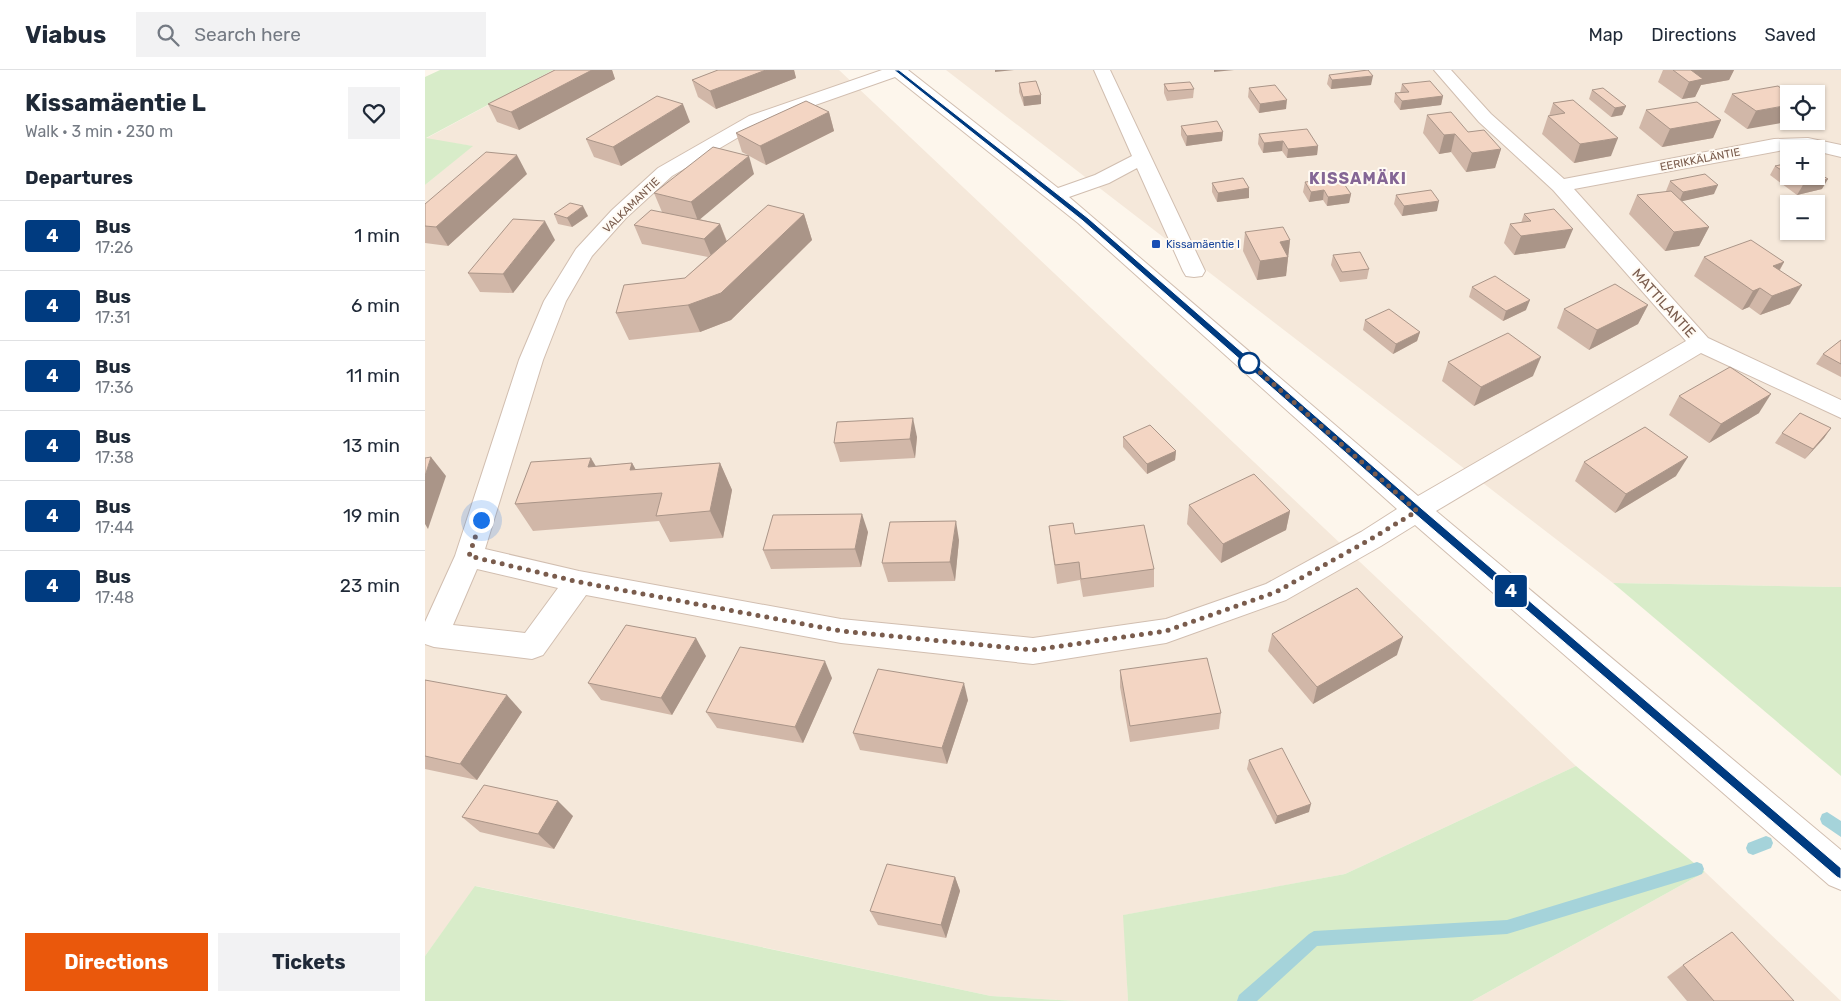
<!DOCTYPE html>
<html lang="en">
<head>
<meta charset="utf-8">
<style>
  body { margin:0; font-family:Rubik,sans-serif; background:#f2f2f3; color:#1f2937; height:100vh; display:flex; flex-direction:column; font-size:19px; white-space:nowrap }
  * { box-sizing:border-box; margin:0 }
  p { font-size:16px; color:#747a83 }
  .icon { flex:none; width:28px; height:28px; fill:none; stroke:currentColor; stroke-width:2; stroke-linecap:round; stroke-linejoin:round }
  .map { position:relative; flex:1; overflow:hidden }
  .sheet { display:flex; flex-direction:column; background:#fff; width:425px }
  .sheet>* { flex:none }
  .badge { padding:0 10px; border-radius:4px; font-size:18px; line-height:32px }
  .fabs { position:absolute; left:1355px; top:15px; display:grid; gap:10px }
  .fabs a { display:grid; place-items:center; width:45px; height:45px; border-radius:0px; background:#fff; box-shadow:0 1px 4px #0004; font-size:25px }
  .you { position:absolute; width:25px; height:25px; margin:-12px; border:4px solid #fff; border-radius:50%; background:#1a73e8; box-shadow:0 0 0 8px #1a73e833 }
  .map>.badge { position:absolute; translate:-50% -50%; box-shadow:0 0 0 2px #fff }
  h2 { padding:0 25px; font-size:19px; line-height:45px }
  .round { display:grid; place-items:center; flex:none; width:52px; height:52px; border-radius:0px; background:#f2f2f3 }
  .summary { display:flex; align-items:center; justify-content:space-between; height:85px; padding:0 25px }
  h1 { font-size:24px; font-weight:700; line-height:38px }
  .button { display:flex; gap:10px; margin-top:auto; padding:10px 25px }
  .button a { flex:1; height:58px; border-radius:0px; background:#ea580c; color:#fff; font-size:20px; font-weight:700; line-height:58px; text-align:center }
  .button a+a { background:#f2f2f3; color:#1f2937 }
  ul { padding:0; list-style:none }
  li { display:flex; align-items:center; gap:15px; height:70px; padding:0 25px; border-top:1px solid #e0e1e3 }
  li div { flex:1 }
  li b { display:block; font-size:19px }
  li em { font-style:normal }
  li .badge { min-width:55px; font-weight:700; text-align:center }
  header { display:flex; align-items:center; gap:30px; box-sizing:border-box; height:70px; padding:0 25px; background:#fff; border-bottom:1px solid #e0e1e3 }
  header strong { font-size:24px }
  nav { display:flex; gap:28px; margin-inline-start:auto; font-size:18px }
  .search { width:350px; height:45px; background:#f2f2f3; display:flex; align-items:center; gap:12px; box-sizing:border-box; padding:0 18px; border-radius:0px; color:#747a83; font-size:19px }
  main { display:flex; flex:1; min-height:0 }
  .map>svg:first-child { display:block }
  .residential { fill:#f5e8da; fill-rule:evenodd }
  .green { fill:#d8ecc9 }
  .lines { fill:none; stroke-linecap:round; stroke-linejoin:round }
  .stream { fill:#a5d3da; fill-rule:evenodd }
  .minor-casing { stroke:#d1beb0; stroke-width:2 }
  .minor { fill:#fff; fill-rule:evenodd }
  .wall { fill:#d1b7a8 }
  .shaded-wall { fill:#aa9588 }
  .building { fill:#f3d5c3; stroke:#aa9588 }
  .line { fill:#003b80; stroke:#fff }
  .walk { stroke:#7a5c4d; stroke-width:5; stroke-dasharray:0 9 }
  .transit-dot { fill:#1a4fb4; stroke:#fffaf3; stroke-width:2 }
  .stop-dot { fill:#fff; stroke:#003b80; stroke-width:2.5 }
  .labels { text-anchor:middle; stroke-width:4; stroke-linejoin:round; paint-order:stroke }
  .far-street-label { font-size:11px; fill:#7a5c4d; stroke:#fffaf3 }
  .far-transit-label { font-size:11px; fill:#164399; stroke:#fffaf3; text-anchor:start }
  .street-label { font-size:14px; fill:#7a5c4d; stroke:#fffaf3 }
  .far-district-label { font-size:16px; font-weight:bold; letter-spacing:1px; fill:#846695; stroke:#fffaf3 }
</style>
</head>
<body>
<header>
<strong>Viabus</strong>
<div class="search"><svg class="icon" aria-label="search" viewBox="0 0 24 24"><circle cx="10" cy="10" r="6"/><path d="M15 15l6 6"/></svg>Search here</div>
<nav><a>Map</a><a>Directions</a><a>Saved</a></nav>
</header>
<main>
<section class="sheet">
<div class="summary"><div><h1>Kissamäentie L</h1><p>Walk · 3 min · 230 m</p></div><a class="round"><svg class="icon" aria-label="heart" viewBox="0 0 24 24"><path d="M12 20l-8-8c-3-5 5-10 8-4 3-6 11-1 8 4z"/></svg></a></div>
<h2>Departures</h2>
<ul>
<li><span class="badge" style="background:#003b80;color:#fff">4</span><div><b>Bus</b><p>17:26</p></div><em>1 min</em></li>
<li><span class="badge" style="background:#003b80;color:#fff">4</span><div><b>Bus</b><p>17:31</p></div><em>6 min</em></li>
<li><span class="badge" style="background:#003b80;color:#fff">4</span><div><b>Bus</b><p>17:36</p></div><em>11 min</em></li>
<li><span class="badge" style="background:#003b80;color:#fff">4</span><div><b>Bus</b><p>17:38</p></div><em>13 min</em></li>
<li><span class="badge" style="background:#003b80;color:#fff">4</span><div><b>Bus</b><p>17:44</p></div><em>19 min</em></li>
<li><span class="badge" style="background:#003b80;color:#fff">4</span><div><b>Bus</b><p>17:48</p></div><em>23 min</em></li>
</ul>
<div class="button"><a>Directions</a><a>Tickets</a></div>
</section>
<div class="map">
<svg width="1416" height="931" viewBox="0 0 1416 931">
  <rect width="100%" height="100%" fill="#fdf6ec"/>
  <g class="residential">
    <polygon points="128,0 414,0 1151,696 920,804 699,845 703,931 651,931 566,926 51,816 0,886 0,115 47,76 0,69"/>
    <path d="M521,0H1416V517L1188,513ZM1364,24H1391V51H1364ZM1364,79H1391V106H1364ZM1364,134H1391V161H1364Z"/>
    <polygon points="1280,802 1416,931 1047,931"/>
  </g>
  <g class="green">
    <polygon points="15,0 128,0 1,68 48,76 0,115 0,7"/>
    <polygon points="1188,513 1416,517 1416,706"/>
    <polygon points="1151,696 1280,802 1047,931 703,931 698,845 920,804"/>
    <polygon points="50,816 566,926 651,931 0,931 0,886"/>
  </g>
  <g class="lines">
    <g class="stream">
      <polygon points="1402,742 1416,751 1416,767 1397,754 1395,749 1397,744"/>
      <polygon points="1341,766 1346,768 1348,773 1346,778 1328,785 1323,783 1321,778 1323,773"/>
      <polygon points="1272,792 1277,794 1279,799 1277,804 1272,806 1082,864 892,876 832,931 812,931 814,925 884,864 889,861 1082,850"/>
    </g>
    <g class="minor-casing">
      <path id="minor" d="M457,0H483L633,118L670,105L707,86L669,0H685L780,201L777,206L769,207L761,206L758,201L712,98L684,113L644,127L993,426L1261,271L1128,120L1054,52L1009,0H1026L1066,44L1139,109L1349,69L1383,68L1416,75V87L1391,81V79H1364L1149,119L1283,268L1416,330V348L1276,283L1011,441L1416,780V820L1404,815L990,455L956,476L861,530L741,573L608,594L416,573L161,525L118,585L107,589L9,577L0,574V552L30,486L94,290L119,231L151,179L187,140L233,98L324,46ZM470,7L653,153L972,439L936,462L841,514L741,549L608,568L416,549L154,501L60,479L118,290L141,231L167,186L201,148L247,106L336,54ZM52,499L133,518L100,563L28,555Z"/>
    </g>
    <use href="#minor" class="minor"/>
  </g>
  <g class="wall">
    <polygon points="130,0 187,0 190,9 94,60 72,52 63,34"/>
    <polygon points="293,0 369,0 371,8 291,39 273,27 267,10"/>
    <polygon points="1238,0 1309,0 1304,10 1276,15 1270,27 1257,29 1233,12"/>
    <polygon points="904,5 946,15 906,19 902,14"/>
    <polygon points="594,13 616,25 616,34 599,36 594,22"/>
    <polygon points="739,14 769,19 768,28 742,31 739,23"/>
    <polygon points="977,14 1018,26 1016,35 975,40 969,32 970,23 975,23"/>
    <polygon points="824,18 861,39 834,43 823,27"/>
    <polygon points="1167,20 1201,36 1197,45 1186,47 1164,29"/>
    <polygon points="1307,24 1364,24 1322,59 1299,42"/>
    <polygon points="1148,30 1186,86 1149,93 1117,64 1123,46 1124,46 1128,33"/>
    <polygon points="1221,40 1296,50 1288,68 1237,77 1214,58"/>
    <polygon points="404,42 409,61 341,95 317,82 311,63"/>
    <polygon points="1002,45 1043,62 1076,79 1070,98 1041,102 1026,82 1014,84 998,63"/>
    <polygon points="265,52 196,96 169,87 161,69"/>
    <polygon points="756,56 798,62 797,71 761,76 756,65"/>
    <polygon points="834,64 893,76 892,85 862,88 857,81 838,83 833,74"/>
    <polygon points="1364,93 1364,106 1391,106 1397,119 1372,125 1345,105 1350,96"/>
    <polygon points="102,104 23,176 0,173 0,134"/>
    <polygon points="329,104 274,149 295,154 302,171 379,144 387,170 306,250 275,262 204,270 191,243 260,208 283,187 217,174 209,155 237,142 229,123"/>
    <polygon points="1245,111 1289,124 1256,131 1284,157 1274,176 1240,181 1204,144 1212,125 1241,122 1241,121"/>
    <polygon points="880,112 926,124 924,133 902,136 898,130 884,132 878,122"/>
    <polygon points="787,113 824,118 824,128 792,132 787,122"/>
    <polygon points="971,125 1012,141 977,146 969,134"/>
    <polygon points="129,144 163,146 147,157 133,154"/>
    <polygon points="1099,144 1140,178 1089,185 1079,173 1085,154 1096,153"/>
    <polygon points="820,162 865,170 861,206 832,210 818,181"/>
    <polygon points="130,170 88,223 55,222 43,203"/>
    <polygon points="908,185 944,199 942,209 915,212 906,195"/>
    <polygon points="1279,187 1359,192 1355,200 1365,234 1335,245 1324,237 1317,240 1269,206"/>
    <polygon points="1047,217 1101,240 1078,251 1044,227"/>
    <polygon points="1223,235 1213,254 1164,280 1132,258 1139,239"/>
    <polygon points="940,250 995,262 992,271 968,284 938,260"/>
    <polygon points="1416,270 1416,307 1391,294 1398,284"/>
    <polygon points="1023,292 1108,306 1049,336 1017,311"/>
    <polygon points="1254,326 1334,343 1284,373 1244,345"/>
    <polygon points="1406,358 1399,368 1380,389 1350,373 1357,363"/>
    <polygon points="492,367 490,388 415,392 409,373"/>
    <polygon points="698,367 751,381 750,390 722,404 698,377"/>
    <polygon points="1159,392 1251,406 1190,443 1150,411"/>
    <polygon points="207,393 211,400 295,393 307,420 298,468 245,472 234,451 108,461 90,434 171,396"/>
    <polygon points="764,435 865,441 861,460 796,493 762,454"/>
    <polygon points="624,456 650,464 729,499 729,517 658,527 655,510 632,514 626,474"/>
    <polygon points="443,462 436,497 346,499 338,480"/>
    <polygon points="534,470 530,511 463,512 457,493"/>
    <polygon points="847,564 972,585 888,634 843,581"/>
    <polygon points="281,586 247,645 176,630 163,613"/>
    <polygon points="695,600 796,643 794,659 705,672 695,617"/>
    <polygon points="407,608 378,673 292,658 281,642"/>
    <polygon points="0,610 97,642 52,710 0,699"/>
    <polygon points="543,630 522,694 435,680 428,663"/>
    <polygon points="824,690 884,742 850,754 822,699"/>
    <polygon points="148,746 129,779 55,762 37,747"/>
    <polygon points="530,807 535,821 521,868 453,855 445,841"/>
    <polygon points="1258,895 1369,931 1262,931 1242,907"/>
  </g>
  <g class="shaded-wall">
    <polygon points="167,0 187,0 190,9 94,60 86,42"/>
    <polygon points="341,0 369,0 371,8 291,39 285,21"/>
    <polygon points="570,0 589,0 570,2"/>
    <polygon points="789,0 809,0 789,2"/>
    <polygon points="1266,0 1309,0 1304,10 1276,15 1270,27 1257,29 1264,12"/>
    <polygon points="948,6 946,15 906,19 907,10"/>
    <polygon points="616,25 616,34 599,36 598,27"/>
    <polygon points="1018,26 1016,35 975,40 977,31"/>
    <polygon points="862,30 861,39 834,43 835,34"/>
    <polygon points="258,34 265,52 196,96 188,77"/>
    <polygon points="1364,35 1364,51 1367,51 1322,59 1331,41"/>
    <polygon points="1201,36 1197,45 1186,47 1190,38"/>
    <polygon points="404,42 409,61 341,95 335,76"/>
    <polygon points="1296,50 1288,68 1237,77 1245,59"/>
    <polygon points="798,62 797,71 761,76 762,66"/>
    <polygon points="1030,64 1026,82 1014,84 1019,65"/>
    <polygon points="1193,68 1186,86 1149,93 1155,74"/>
    <polygon points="858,71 857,81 838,83 839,73"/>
    <polygon points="893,76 892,85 862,88 863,79"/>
    <polygon points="1076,79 1070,98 1041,102 1047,83"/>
    <polygon points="92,85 102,104 23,176 11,157"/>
    <polygon points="324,86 329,104 273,151 266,132"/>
    <polygon points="1403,109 1397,119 1372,125 1378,115"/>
    <polygon points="1293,115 1289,124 1254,132 1258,122"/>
    <polygon points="824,118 824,128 792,132 793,123"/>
    <polygon points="899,120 898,130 884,132 886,122"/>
    <polygon points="926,124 924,133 902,136 903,127"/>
    <polygon points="1014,131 1012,141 977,146 979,136"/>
    <polygon points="158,136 163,146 147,157 142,148"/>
    <polygon points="379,144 387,170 306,250 275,262 263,235"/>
    <polygon points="120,151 130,170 88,223 78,204"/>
    <polygon points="295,154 302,173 287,188 279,169"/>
    <polygon points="1284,157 1274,176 1240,181 1249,162"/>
    <polygon points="1148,159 1140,178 1089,185 1096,166"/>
    <polygon points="865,170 861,206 832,210 835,191 855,172"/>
    <polygon points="1359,192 1348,211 1348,196"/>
    <polygon points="1377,215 1365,234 1335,245 1347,226"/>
    <polygon points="1335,218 1324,237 1317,240 1328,221"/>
    <polygon points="1105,230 1101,240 1078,251 1081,241"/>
    <polygon points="1223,235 1213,254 1164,280 1172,260"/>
    <polygon points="995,262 992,271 968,284 971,274"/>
    <polygon points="1116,287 1108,306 1049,336 1056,317"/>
    <polygon points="1346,324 1334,343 1284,373 1296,354"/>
    <polygon points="488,348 492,367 490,388 485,369"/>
    <polygon points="1406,358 1399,368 1380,389 1388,379"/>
    <polygon points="751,381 750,390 722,404 722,394"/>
    <polygon points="6,387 21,406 3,459 0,454 0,406"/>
    <polygon points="1263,387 1251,406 1190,443 1201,424"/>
    <polygon points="166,388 182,415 163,397"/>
    <polygon points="207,393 222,420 205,400"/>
    <polygon points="295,393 307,420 298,468 285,441"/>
    <polygon points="865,441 861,460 796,493 798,474"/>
    <polygon points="437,444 443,462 436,497 430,479"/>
    <polygon points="531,451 534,470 530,511 525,492"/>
    <polygon points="978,567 972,585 888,634 892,617"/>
    <polygon points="271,568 281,586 247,645 236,628"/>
    <polygon points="400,591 407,608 378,673 370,657"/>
    <polygon points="539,613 543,630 522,694 517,678"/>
    <polygon points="82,625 97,642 52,710 35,694"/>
    <polygon points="133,731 148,746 129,779 113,764"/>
    <polygon points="886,734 884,742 850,754 852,746"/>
    <polygon points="530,807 535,821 521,868 516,855"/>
  </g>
  <g class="building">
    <polygon points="130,0 167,0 86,42 63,34"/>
    <polygon points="293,0 341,0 285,21 267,10"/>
    <polygon points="943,0 948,6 907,10 904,5"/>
    <polygon points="1248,0 1268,0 1266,0 1278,9 1264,12"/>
    <polygon points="611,11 616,25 598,27 594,13"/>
    <polygon points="1005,11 1018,26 977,31 970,23 984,22 977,14"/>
    <polygon points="765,12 769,19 743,21 739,14"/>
    <polygon points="850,15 862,30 835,34 824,18"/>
    <polygon points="1353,16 1364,24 1364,35 1331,41 1307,24"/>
    <polygon points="1178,18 1201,36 1190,38 1167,20"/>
    <polygon points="232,26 258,34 188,77 161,69"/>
    <polygon points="1148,30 1193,68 1155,74 1123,46 1140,43 1128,33"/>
    <polygon points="381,31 404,42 335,76 311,63"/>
    <polygon points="1272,32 1296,50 1245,59 1221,40"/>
    <polygon points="1026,42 1043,62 1059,60 1076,79 1047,83 1030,64 1019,65 1002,45"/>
    <polygon points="792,51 798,62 762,66 756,56"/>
    <polygon points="882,59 893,76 863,79 858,71 839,73 834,64"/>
    <polygon points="288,77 324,86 266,132 229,123"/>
    <polygon points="61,82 92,85 11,157 0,156 0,134"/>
    <polygon points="1364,93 1364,105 1350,96"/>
    <polygon points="1391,102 1403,109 1378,115 1365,106 1391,106"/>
    <polygon points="1280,104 1293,115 1258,122 1245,111"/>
    <polygon points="818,108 824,118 793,123 787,113"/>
    <polygon points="915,108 926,124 903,127 899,120 886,122 880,112"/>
    <polygon points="1006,120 1014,131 979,136 971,125"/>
    <polygon points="1246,121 1284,157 1249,162 1212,125"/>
    <polygon points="145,133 158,136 142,148 129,144"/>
    <polygon points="343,135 379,144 296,223 263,235 191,243 199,215 260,208"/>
    <polygon points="1129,139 1148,159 1096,166 1085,154 1106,151 1099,144"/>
    <polygon points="226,140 295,154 279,169 209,155"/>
    <polygon points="88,149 120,151 78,204 43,203"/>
    <polygon points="858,157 865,170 855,172 863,187 835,191 820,162"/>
    <polygon points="1326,170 1359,192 1348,196 1377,215 1347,226 1335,218 1328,221 1279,187"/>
    <polygon points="935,182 944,199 917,202 908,185"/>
    <polygon points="1070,206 1105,230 1081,241 1047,217"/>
    <polygon points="1190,214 1223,235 1172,260 1139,239"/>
    <polygon points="964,239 995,262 971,274 940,250"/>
    <polygon points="1083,263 1116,287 1056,317 1023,292"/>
    <polygon points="1416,270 1416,294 1398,284"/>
    <polygon points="1305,297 1346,324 1296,354 1254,326"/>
    <polygon points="1375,343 1406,358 1388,379 1357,363"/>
    <polygon points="488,348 485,369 409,373 412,352"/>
    <polygon points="725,355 751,381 722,394 698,367"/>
    <polygon points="1220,357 1263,387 1201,424 1159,392"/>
    <polygon points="6,387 0,406 0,388"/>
    <polygon points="166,388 163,397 207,393 205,400 295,393 285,441 231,446 237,423 90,434 106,392"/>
    <polygon points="829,404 865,441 798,474 764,435"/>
    <polygon points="437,444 430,479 338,480 348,445"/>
    <polygon points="531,451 525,492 457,493 465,452"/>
    <polygon points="648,453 650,464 719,455 729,499 656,509 654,492 630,495 624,456"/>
    <polygon points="932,518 978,567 892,617 847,564"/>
    <polygon points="201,555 271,568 236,628 163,613"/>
    <polygon points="315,577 400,591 370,657 281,642"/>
    <polygon points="782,588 796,643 705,656 695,600"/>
    <polygon points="453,599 539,613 517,678 428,663"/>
    <polygon points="0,610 82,625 35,694 0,686"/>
    <polygon points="857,678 886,734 852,746 824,690"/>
    <polygon points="59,715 133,731 113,764 37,747"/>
    <polygon points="462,794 530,807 516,855 445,841"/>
    <polygon points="1307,862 1369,931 1289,931 1258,895"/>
  </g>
  <polygon class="line" points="469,0 474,0 663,148 996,438 1416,798 1416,809 1412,807 989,443 658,151"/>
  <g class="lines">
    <polyline class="walk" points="56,450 44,486 154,512 416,561 608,580 741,561 851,522 946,469 992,441 820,289 824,293"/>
  </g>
  <rect class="transit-dot" x="726" y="169" width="10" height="10" rx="2.5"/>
  <circle class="stop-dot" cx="824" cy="293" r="10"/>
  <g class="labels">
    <g class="far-street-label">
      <text transform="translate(1275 89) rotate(-11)" y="4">EERIKKÄLÄNTIE</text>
      <text transform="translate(206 135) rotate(-44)" y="4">VALKAMANTIE</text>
    </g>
    <g class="far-transit-label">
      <text x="741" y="178">Kissamäentie I</text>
    </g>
    <g class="street-label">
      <text transform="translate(1239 233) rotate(48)" y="5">MATTILANTIE</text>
    </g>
    <g class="far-district-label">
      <text x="933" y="114">KISSAMÄKI</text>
    </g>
  </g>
</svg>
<div class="fabs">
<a><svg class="icon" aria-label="locate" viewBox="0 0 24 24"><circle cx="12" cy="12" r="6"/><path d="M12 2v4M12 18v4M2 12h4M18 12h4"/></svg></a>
<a>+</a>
<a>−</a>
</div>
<div class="you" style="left:56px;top:450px"></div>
<b class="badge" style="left:1086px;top:521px;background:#003b80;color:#fff">4</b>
</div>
</main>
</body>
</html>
